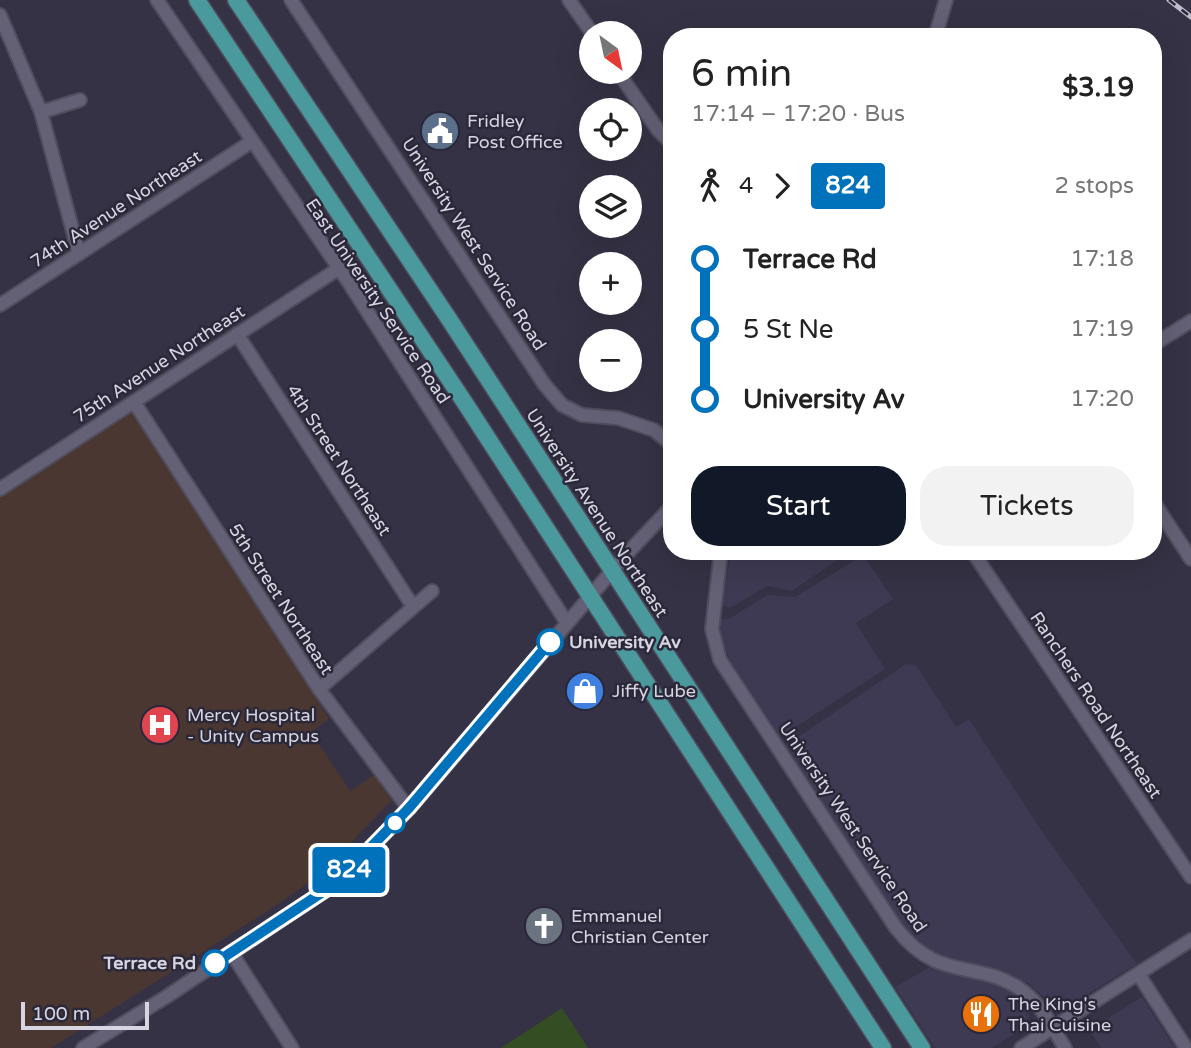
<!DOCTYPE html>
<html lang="en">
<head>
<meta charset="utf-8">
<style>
  body { margin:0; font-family:"Varela Round",sans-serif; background:#f2f2f2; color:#222; height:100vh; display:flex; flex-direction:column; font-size:26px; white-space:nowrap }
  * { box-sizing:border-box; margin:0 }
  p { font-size:23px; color:#767676 }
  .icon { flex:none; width:38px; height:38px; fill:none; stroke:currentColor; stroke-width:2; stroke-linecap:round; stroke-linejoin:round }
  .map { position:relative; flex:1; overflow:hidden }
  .drawer { position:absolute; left:663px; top:28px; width:499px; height:532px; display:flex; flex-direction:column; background:#fff; border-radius:28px; box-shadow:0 7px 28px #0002 }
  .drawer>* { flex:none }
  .badge { padding:0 14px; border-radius:5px; font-size:24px; line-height:46px }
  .needle { width:46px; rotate:147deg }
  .buttons { position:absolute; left:579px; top:21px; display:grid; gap:14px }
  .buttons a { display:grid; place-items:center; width:63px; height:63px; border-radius:50%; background:#fff; box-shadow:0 7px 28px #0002; font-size:35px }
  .scale { position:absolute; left:21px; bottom:18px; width:128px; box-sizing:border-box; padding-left:7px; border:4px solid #d6d5e1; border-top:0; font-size:19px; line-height:24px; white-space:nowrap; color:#d6d5e1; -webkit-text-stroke:5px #2b283a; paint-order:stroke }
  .map>.badge { position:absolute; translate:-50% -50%; box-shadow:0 0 0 4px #fff }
  .legs { display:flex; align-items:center; gap:10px; height:77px; padding:0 28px; font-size:23px }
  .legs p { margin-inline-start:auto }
  .head { display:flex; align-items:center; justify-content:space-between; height:119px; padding:0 28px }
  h1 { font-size:38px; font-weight:600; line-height:52px }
  .action { display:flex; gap:14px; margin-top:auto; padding:14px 28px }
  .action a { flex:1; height:80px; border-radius:28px; background:#111827; color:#fff; font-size:28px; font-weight:600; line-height:80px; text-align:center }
  .action a+a { background:#f2f2f2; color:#222 }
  ul { padding:0 28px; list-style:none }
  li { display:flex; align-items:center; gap:24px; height:70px; font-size:26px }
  li i { display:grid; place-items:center; width:10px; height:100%; margin:0 9px; background:currentColor }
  li i::after { content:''; width:18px; height:18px; margin:-9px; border:5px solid; border-radius:50%; background:#fff }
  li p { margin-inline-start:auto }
  li:first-child i { background:linear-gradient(#0000 50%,currentColor 0) }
  li:last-child i { background:linear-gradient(currentColor 50%,#0000 0) }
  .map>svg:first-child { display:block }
  .built { fill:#3e3a53 }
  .medical { fill:#4b3732 }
  .green { fill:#354d22 }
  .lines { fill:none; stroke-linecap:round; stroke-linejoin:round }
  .minor-casing { stroke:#504e5e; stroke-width:16 }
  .major-casing { stroke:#504e5e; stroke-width:19 }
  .minor { stroke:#646176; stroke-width:12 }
  .major { stroke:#49999d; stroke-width:16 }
  .rail-casing { stroke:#bebcca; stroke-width:5 }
  .rail { stroke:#2b283a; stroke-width:2.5; stroke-dasharray:8; stroke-linecap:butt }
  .line-1-casing { stroke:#fff; stroke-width:16 }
  .line-1 { stroke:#0072bc; stroke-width:10 }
  .stop-1-dot { fill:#fff; stroke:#0072bc; stroke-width:3.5 }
  .labels { text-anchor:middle; stroke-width:5; stroke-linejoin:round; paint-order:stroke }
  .poi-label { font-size:18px; fill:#d6d5e1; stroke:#2b283a; text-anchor:start }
  .street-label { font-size:18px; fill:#d6d5e1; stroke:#2b283a }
  .stop-label { font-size:18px; font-weight:bold; fill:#d6d5e1; stroke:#2b283a; text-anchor:start }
</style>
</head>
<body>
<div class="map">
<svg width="1191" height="1048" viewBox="0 0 1191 1048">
  <rect width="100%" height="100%" fill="#353245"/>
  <g class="built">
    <polygon points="731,551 850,551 792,591 767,586 730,608 722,605"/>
    <polygon points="863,555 893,599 856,623 885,669 780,737 730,660 720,633 719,619 729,619 767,595 795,597"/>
    <polygon points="906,664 916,665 956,727 969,719 1039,827 1137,964 1060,1011 1028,983 951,960 921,947 909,934 786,745"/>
    <polygon points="932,966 993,983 1017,996 1027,1003 1029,1016 1023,1028 992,1048 935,1048 895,987"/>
    <polygon points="1142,997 1175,1048 1101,1048 1089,1030"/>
  </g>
  <polygon class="medical" points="134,411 329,719 311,732 350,791 374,775 392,800 320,875 266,912 51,1048 0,1048 0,496"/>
  <polygon class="green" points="562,1008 588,1048 501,1048"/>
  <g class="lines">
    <g class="minor-casing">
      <g id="minor">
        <polyline points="157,0 349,283 567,623"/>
        <polyline points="291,0 544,384 562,405 582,415 618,418 654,430 672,445"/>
        <polyline points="569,0 592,33"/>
        <polyline points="0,15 41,112 79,254"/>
        <polyline points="935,37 946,0"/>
        <polyline points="618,72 658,130 672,144"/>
        <polyline points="41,112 80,100"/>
        <polyline points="0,305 251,142"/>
        <polyline points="237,334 412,605"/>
        <polyline points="1153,345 1191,321"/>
        <polyline points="134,402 319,689 409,809"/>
        <polyline points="0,489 338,269"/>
        <polyline points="1153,501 1191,559"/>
        <path d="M721,551L712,629L720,660L896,928C939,984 978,958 1023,991C1042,1005 1053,1029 1065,1048"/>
        <polyline points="972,551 1191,877"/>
        <polyline points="319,689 432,591"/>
        <polyline points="231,952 292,1048"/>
        <polyline points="1139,975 1186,1048"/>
        <polyline points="83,1048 166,997 335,884 409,809 622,559 672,506"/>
        <polyline points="1021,1048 1191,940"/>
      </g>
    </g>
    <g class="major-casing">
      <g id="major">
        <polyline points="197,0 465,403 883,1048"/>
        <polyline points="236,0 449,319 922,1048"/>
      </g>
    </g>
    <use href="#minor" class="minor"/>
    <use href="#major" class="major"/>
    <g class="rail-casing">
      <polyline id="rail" points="1169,0 1191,17"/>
    </g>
    <use href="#rail" class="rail"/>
  </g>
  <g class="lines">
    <g class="line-1-casing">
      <polyline id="line-1" points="215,963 335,884 409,808 550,642"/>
    </g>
    <use href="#line-1" class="line-1"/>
  </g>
  <defs>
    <g id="civic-disc" transform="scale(2.0125)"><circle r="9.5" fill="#5c6f8a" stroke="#2b283a"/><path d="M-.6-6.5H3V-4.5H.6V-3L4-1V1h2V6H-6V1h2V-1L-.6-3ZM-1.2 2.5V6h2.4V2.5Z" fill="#fff"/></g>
    <g id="shop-disc" transform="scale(2.0125)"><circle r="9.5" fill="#3f7fe0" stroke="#2b283a"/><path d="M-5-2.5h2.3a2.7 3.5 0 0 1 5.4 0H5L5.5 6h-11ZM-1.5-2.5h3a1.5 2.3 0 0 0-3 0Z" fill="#fff"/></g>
    <g id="hospital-disc" transform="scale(2.0125)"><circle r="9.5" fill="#e0444e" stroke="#2b283a"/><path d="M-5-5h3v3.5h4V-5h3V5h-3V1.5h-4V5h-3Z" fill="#fff"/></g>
    <g id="church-disc" transform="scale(2.0125)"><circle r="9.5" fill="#6b7280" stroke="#2b283a"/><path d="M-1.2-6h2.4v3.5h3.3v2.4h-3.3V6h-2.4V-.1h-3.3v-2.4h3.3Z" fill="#fff"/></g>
    <g id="restaurant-disc" transform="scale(2.0125)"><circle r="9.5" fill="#e8710a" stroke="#2b283a"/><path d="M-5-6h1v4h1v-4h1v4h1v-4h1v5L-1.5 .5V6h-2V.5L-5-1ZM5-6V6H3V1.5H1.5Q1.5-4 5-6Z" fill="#fff"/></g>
  </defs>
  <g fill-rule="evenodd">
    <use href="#civic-disc" x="440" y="131"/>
    <use href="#shop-disc" x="585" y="691"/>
    <use href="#hospital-disc" x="160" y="725"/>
    <use href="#church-disc" x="544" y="926"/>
    <use href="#restaurant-disc" x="981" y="1014"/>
  </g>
  <g class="stop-1-dot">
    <circle cx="550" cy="642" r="12"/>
    <circle cx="395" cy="823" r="9"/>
    <circle cx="215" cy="963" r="12"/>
  </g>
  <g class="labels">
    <g class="poi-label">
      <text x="467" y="127">Fridley<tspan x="467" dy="21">Post Office</tspan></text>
      <text x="612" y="697">Jiffy Lube</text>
      <text x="187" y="721">Mercy Hospital<tspan x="187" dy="21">- Unity Campus</tspan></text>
      <text x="571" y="922">Emmanuel<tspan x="571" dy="21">Christian Center</tspan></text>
      <text x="1008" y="1010">The King's<tspan x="1008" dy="21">Thai Cuisine</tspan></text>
    </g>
    <g class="street-label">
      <text transform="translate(116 209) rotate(-33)" y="6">74th Avenue Northeast</text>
      <text transform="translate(474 244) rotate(57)" y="6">University West Service Road</text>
      <text transform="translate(378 301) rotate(56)" y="6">East University Service Road</text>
      <text transform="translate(159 364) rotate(-33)" y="6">75th Avenue Northeast</text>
      <text transform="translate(339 460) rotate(57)" y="6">4th Street Northeast</text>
      <text transform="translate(597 513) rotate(57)" y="6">University Avenue Northeast</text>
      <text transform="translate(281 599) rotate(57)" y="6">5th Street Northeast</text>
      <text transform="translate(1096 705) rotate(56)" y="6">Ranchers Road Northeast</text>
      <text transform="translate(853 827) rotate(56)" y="6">University West Service Road</text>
    </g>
    <g class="stop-label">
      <text x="569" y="648">University Av</text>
      <text x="196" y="969" text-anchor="end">Terrace Rd</text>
    </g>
  </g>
</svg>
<div class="buttons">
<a><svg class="needle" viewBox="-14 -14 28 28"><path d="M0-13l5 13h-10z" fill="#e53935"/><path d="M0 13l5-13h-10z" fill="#767676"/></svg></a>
<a><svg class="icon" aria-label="locate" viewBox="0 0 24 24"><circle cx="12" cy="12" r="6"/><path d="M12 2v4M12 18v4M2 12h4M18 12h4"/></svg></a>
<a><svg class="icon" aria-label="layers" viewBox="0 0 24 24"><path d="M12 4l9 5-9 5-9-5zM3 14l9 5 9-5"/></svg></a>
<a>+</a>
<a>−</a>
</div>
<div class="scale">100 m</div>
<b class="badge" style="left:349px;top:870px;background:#0072bc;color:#fff">824</b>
<section class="drawer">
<div class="head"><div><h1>6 min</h1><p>17:14 – 17:20 · Bus</p></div><b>$3.19</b></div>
<div class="legs"><svg class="icon" aria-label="walk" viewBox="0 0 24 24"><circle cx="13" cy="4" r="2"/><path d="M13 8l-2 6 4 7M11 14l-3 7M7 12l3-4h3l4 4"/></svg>4<svg class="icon" aria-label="forward" viewBox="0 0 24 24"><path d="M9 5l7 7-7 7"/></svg><b class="badge" style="background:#0072bc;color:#fff">824</b><p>2 stops</p></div>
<ul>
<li><i style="color:#0072bc"></i><b>Terrace Rd</b><p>17:18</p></li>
<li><i style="color:#0072bc"></i><span>5 St Ne</span><p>17:19</p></li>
<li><i style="color:#0072bc"></i><b>University Av</b><p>17:20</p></li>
</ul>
<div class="action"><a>Start</a><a>Tickets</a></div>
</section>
</div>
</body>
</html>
